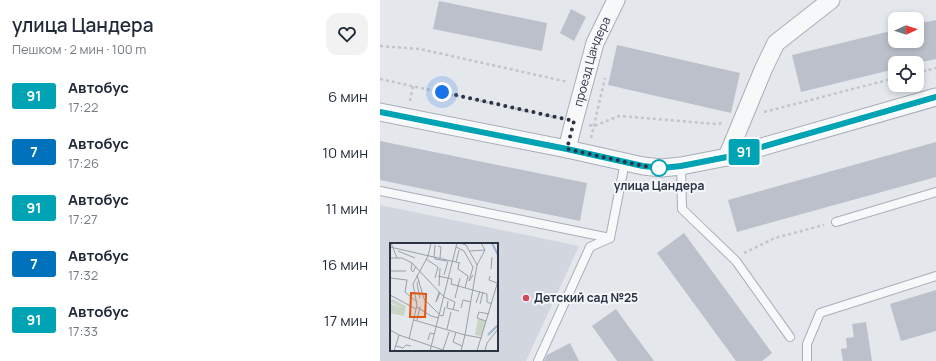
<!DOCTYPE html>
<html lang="ru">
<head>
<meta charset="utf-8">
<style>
  body { margin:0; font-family:Manrope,sans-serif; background:#f2f2f3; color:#1f2937; height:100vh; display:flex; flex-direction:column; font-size:15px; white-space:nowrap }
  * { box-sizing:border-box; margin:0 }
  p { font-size:13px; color:#747a83 }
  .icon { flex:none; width:22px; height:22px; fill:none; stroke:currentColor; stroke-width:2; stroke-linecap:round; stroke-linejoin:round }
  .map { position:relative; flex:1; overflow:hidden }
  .panel { display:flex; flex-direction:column; background:#fff; width:380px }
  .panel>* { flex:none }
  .badge { padding:0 8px; border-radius:3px; font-size:14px; line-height:26px }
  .needle { width:26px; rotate:87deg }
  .controls { position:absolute; left:508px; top:12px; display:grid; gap:8px }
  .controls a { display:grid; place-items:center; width:36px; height:36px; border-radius:8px; background:#fff; box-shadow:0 2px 6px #0003; font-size:20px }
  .you { position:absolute; width:20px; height:20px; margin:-10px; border:3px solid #fff; border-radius:50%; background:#1a73e8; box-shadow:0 0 0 6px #1a73e833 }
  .map>.badge { position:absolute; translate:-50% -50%; box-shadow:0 0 0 2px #fff }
  .round { display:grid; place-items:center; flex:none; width:42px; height:42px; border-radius:12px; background:#f2f2f3 }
  .head { display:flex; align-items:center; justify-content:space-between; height:68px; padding:0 12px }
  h1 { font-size:19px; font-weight:600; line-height:30px }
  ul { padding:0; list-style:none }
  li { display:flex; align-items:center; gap:12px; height:56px; padding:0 12px }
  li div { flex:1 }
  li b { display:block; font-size:15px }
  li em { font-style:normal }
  li .badge { min-width:44px; font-weight:700; text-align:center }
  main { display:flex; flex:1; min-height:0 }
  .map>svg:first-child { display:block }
  .built { fill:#d2d6de; fill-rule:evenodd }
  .building { fill:#bbc0ca }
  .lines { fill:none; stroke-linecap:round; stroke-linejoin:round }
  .lane-casing { stroke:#a9aeb7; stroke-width:10 }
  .street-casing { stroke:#a9aeb7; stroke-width:19 }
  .path { stroke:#c2c5cb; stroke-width:2.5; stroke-dasharray:3 3; stroke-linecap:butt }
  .lane { stroke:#f7f8fa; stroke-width:8 }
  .street { stroke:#f7f8fa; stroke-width:17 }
  .line-casing { stroke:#fff; stroke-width:9 }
  .line { stroke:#00a3b4; stroke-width:6 }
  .walk { stroke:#2b3445; stroke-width:4; stroke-dasharray:0 7.2 }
  .stop-dot { fill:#fff; stroke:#00a3b4; stroke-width:2 }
  .poi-dot { fill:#d1495b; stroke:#f4f6f9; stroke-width:1.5 }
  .labels { text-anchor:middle; stroke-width:4; stroke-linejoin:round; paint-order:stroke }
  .street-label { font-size:12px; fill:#2b3445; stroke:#f4f6f9 }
  .stop-label { font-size:12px; font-weight:bold; fill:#2b3445; stroke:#f4f6f9 }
  .poi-label { font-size:12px; font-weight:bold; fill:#2b3445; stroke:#f4f6f9; text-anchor:start }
  .inset-river { fill:none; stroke:#9fb4cc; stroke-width:2 }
  .inset-road { fill:none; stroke:#9a9fa9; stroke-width:1 }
  .view { fill:#df570f; fill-opacity:0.15; stroke:#df570f; stroke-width:2 }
  .inset-edge { fill:none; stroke:#2b3445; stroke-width:2 }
</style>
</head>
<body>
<main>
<section class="panel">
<div class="head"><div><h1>улица Цандера</h1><p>Пешком · 2 мин · 100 m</p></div><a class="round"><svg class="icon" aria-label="heart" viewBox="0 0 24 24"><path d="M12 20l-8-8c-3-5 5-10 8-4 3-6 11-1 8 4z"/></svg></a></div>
<ul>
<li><span class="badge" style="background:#00a3b4;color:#fff">91</span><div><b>Автобус</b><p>17:22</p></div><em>6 мин</em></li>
<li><span class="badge" style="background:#0072bc;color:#fff">7</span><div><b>Автобус</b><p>17:26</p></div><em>10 мин</em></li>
<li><span class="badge" style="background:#00a3b4;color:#fff">91</span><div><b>Автобус</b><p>17:27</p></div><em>11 мин</em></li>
<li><span class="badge" style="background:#0072bc;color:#fff">7</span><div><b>Автобус</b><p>17:32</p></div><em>16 мин</em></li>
<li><span class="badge" style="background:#00a3b4;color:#fff">91</span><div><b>Автобус</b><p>17:33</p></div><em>17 мин</em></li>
</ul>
</section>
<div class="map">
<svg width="556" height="361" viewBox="0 0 556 361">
  <rect width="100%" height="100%" fill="#e4e7ec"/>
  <path class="built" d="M0,205L199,246L146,361H0ZM11,244H117V350H11Z"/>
  <g class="building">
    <polygon points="59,1 167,23 162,51 53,29"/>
    <polygon points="191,9 206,17 194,41 180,33"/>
    <polygon points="556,20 556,59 537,63 515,63 515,69 421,92 412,55 515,30 515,41 537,41 537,24"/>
    <polygon points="237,45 360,73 351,113 228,85"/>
    <polygon points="0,141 207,183 200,221 0,180"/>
    <polygon points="556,142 556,177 357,232 348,200"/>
    <polygon points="304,233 392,353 382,361 356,361 277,253"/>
    <polygon points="556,290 556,331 521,341 510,304"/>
    <polygon points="236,309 246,323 274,361 237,361 212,326"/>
    <polygon points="486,322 492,361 463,361 461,349 467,348 466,338 474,337 472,324"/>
    <polygon points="190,343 199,361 164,361 167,355"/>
  </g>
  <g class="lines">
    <g class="lane-casing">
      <g id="lane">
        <polyline points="301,166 302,209 356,261 410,337"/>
        <polyline points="0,191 230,238"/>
        <polyline points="456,222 556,192"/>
        <polyline points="158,361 210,247 230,238 245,162"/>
        <polyline points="427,361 427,344 440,313 556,276"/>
      </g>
    </g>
    <g class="street-casing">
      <g id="street">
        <polyline points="0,112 187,149 263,166 282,168 301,166 347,157 556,97"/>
        <path id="s1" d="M187,149L194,121L215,43L236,0"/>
        <polyline points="347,157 383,70 396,43 451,0"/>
      </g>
    </g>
    <g class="path">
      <polyline points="0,46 40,49 188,82"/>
      <polyline points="537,73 556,68"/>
      <polyline points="0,79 177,118"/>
      <polyline points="30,101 33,86"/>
      <polyline points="384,112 515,78"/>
      <polyline points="209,125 214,126 239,116 337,124 342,123"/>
      <polyline points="211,138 225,78"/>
      <polyline points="364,253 395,238 444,225"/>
    </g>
    <use href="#lane" class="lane"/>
    <use href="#street" class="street"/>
  </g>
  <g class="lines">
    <g class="line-casing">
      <polyline id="line" points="0,112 187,149 263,166 282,168 301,166 347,157 556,97"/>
    </g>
    <use href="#line" class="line"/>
    <polyline class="walk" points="62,92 194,121 187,149 263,166 282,168 279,168"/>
  </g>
  <circle class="stop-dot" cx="279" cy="168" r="8"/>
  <circle class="poi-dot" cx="146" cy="298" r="4"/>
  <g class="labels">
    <g class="street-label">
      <text dy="4" stroke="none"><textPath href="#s1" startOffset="91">проезд Цандера</textPath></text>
    </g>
    <g class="stop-label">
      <text x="279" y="190">улица Цандера</text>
    </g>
    <g class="poi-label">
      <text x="154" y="302">Детский сад №25</text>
    </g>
  </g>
  <g transform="translate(10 243)">
    <rect width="108" height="108" fill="#e4e7ec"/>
    <path d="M2,56L16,63L14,73L0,70V61L12,65L0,59ZM88,76L96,78L92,93L85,92Z" fill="#c9d6c5"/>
    <path class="inset-river" d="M102,0L108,12M98,92L108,82"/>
    <path class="inset-road" d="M1,0L7,15M48,3L51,4L50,15M0,4L70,20M66,4L74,8L83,24L79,38L83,32M8,8L25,15M80,8L95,7M44,14L45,2M45,14V16L57,18M0,15H12L22,20L54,54L65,59L63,67M36,16L48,24L45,35M66,19L69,7M22,20L21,27L23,29L26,23M69,20L68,26L78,33L75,45M87,22L95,7L91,0M101,26L102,14M0,28H16M27,32L34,56L49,71M54,32L58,18M48,33L62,36L61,41L97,51V59L102,61M100,33L99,37L107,40M0,35L17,37L15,49L27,59M29,37L27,41L30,55M49,43L50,25M49,49L46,59L50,50M0,52L26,66M65,55L70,35M58,58L57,65L69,68M86,60L90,48M90,61L93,49M27,64L41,73L49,75M71,65L73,57L81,59M49,72L53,73L55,64M24,77L75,92L87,22L76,2L70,0M27,77L30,64M96,78L87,75L89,69L99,71M57,86L61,69M0,87L9,92L4,108M66,89L63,99L72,103M9,92L56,108M19,96L27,62L23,41L38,13L41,0M38,97L40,90L45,91M6,103L13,105L16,102L21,103M53,107L59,89M40,108L67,0M71,108L75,92L92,95M87,108L108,38M99,108L95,107L97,100L108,86"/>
    <path class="view" d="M21,50L36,51L35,74H20Z"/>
    <rect width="108" height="108" class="inset-edge"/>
  </g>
</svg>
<div class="controls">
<a><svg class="needle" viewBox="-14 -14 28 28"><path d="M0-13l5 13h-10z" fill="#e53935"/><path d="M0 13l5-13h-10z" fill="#747a83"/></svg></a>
<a><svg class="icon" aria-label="locate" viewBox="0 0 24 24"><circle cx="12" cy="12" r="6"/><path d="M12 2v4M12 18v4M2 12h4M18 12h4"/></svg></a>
</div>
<div class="you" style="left:62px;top:92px"></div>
<b class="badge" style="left:364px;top:152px;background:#00a3b4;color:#fff">91</b>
</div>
</main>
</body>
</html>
